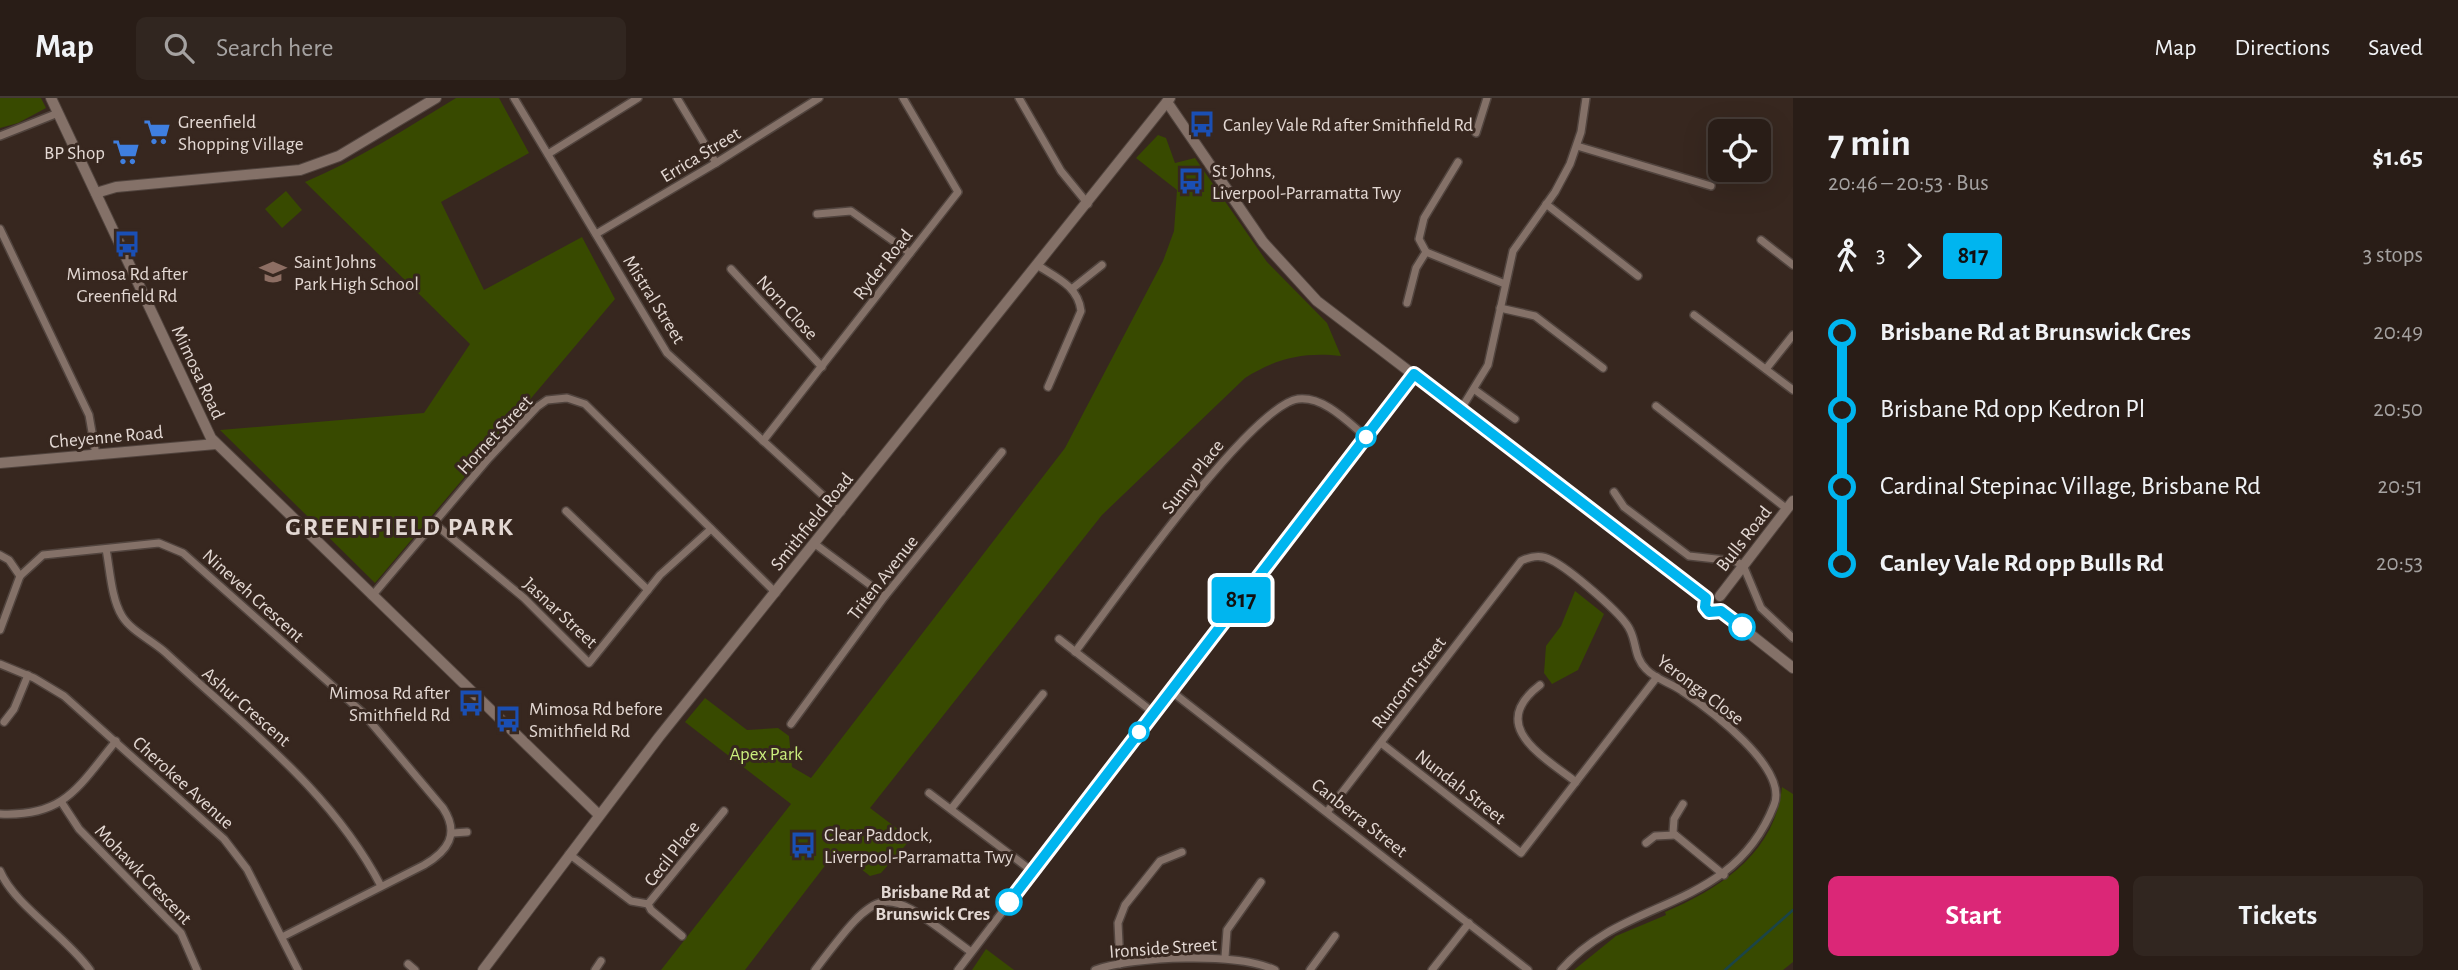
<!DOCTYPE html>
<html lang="en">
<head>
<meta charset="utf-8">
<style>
  body { margin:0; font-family:"Alegreya Sans",sans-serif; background:#312620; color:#f1f3f6; height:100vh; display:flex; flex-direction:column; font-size:26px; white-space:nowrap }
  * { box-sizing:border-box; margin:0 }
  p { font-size:23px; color:#a5a2a1 }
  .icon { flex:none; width:38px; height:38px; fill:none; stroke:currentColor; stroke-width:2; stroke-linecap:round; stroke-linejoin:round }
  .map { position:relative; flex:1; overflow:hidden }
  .sheet { display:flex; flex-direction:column; background:#291d17; width:665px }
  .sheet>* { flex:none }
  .badge { padding:0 14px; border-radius:5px; font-size:24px; line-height:46px }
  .buttons { position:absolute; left:1708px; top:21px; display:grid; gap:14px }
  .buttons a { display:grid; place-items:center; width:63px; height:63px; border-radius:10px; background:#291d17; box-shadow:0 7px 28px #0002,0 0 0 2px #453b36; font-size:35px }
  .map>.badge { position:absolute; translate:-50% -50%; box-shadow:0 0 0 4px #fff }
  .legs { display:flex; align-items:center; gap:10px; height:77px; padding:0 35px; font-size:23px }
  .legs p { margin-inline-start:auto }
  .headline { display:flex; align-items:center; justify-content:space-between; height:119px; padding:0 35px }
  h1 { font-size:38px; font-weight:700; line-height:52px }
  .cta { display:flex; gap:14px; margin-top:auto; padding:14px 35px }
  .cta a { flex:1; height:80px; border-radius:10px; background:#db2777; color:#fff; font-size:28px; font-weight:700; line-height:80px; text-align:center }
  .cta a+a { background:#312620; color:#f1f3f6 }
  ul { padding:0 35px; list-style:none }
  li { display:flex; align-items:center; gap:24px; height:77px; font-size:26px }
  li i { display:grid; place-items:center; width:10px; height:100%; margin:0 9px; background:currentColor }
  li i::after { content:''; width:18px; height:18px; margin:-9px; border:5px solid; border-radius:50%; background:#291d17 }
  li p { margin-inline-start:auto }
  li:first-child i { background:linear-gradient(#0000 50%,currentColor 0) }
  li:last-child i { background:linear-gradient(currentColor 50%,#0000 0) }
  header { display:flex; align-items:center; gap:42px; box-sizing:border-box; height:98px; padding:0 35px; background:#291d17; border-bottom:2px solid #453b36 }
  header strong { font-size:33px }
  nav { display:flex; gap:38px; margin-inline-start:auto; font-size:24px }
  .search { width:490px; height:63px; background:#312620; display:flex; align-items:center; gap:18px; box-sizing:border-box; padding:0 24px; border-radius:10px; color:#a5a2a1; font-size:26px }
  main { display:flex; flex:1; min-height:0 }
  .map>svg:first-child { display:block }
  .park { fill:#384a00 }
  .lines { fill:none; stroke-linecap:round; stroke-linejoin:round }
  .stream { stroke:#1b4448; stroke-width:2.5 }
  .street-casing { stroke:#51443e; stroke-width:10 }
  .secondary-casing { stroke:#51443e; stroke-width:12 }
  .street { stroke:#847168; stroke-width:7 }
  .secondary { stroke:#847168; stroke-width:10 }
  .line-1-casing { stroke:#fff; stroke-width:16 }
  .line-1 { stroke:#00b5ef; stroke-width:10 }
  .stop-1-dot { fill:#fff; stroke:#00b5ef; stroke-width:3.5 }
  .labels { text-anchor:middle; stroke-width:6; stroke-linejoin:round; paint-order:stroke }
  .poi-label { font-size:19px; fill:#e3d8d3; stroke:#37271f; text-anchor:start }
  .street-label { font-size:19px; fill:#e3d8d3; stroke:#37271f }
  .park-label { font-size:19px; fill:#caed7d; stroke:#37271f }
  .stop-label { font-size:19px; font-weight:bold; fill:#e3d8d3; stroke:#37271f; text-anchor:end }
  .district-label { font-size:26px; font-weight:bold; letter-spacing:2px; fill:#e3d8d3; stroke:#37271f }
</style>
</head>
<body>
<header>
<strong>Map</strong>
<div class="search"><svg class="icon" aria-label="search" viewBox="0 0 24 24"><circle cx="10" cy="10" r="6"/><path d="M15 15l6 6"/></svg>Search here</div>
<nav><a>Map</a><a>Directions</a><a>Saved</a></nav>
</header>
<main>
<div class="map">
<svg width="1793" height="872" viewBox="0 0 1793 872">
  <rect width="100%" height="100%" fill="#37271f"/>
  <g class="park">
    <polygon points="0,0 41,0 46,10 18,25 0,30"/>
    <path d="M456,0H499L529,55L441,104L484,192L582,139L615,201L375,485L220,332L424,315L470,246L305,84C359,61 407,30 456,0Z"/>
    <path d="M1158,37L1166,40L1175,65L1195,60L1267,164L1327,225L1341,258C1304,254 1277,260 1245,280L1102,417L870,710L911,741L881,775L870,778L837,752L745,872H661L791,706L685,624L705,600L747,632L778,630L789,638L792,669L811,680L1065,350L1163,163L1174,133L1177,92L1136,60Z"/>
    <polygon points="286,93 302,112 282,130 265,111"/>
    <polygon points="1575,493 1604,516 1578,572 1552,586 1544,575 1546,548 1561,528"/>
    <path d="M1782,689L1793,696V864L1783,872H1574L1616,838L1666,817L1665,814C1721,790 1775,755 1782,689Z"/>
    <polygon points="986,851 1014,872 972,872"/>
  </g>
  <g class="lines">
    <polyline class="stream" points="1725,872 1793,812"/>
    <g class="street-casing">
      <g id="street">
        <polyline points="514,0 667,255 841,414"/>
        <polyline points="677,0 716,65"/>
        <polyline points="1019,0 1061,73 1088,106"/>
        <polyline points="1476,35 1487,0"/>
        <polyline points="0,38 58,15"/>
        <polyline points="1577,48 1711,88"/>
        <polyline points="548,56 638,0"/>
        <polyline points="1458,64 1424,120 1419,141 1426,154 1505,186"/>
        <polyline points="1546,106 1638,178"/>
        <polyline points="817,116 851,113 910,155"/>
        <polyline points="0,131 89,317 96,357"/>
        <polyline points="596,136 716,65 819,0"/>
        <polyline points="1761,142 1793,167"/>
        <path d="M1037,167C1057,180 1078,188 1081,213L1048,289"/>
        <polyline points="731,171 822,269"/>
        <polyline points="1073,190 1102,167"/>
        <polyline points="1407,205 1416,170 1426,154"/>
        <polyline points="1500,210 1535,218 1603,270"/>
        <polyline points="1694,217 1793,292"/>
        <polyline points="1766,271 1793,237"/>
        <polyline points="1475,292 1515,321"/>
        <polyline points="1656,308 1787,411"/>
        <polyline points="1461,311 1488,267 1513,153 1555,94 1570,66 1581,34 1586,0"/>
        <polyline points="763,343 958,94 903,0"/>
        <polyline points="1614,394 1624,409 1689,458 1734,463 1743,467 1761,510 1793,540"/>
        <polyline points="566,413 648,492"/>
        <polyline points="436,427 524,500 589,565 660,477 711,431"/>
        <polyline points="815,446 885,498"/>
        <path d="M106,451C110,471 111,500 122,518C131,533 153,543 166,555C244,628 331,692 381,788"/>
        <polyline points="0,457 9,462 20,478"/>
        <polyline points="372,498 489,360 537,309 547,302 567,300 585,306 776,495"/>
        <path d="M0,532L20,478L43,457L159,445L183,455L362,614L443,710C460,736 448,753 424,767L282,839"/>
        <polyline points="1059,541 1154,615"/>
        <path d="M1075,554C1111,507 1250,308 1298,301C1324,298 1348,324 1366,339"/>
        <polyline points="0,566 34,580 64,598 224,741 247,771 298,872"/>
        <path d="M1540,587C1486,628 1544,659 1576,684"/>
        <polyline points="1171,593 1528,872"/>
        <polyline points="4,624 14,611 28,577"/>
        <polyline points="791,626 885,498 1002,354"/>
        <polyline points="1381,645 1521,755 1657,579"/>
        <polyline points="929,695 1032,773"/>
        <polyline points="62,705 79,731 181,835 197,872"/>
        <polyline points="1683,706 1674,721 1673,735 1724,777"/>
        <polyline points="951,711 1043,596"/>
        <path d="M1327,714L1521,463C1531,458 1541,456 1551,462C1568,470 1623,516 1630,532C1637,546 1634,559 1646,571C1655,581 1671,585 1682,593C1709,611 1789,670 1774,707C1732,814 1625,798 1561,872"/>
        <path d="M0,716C65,719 78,689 116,643"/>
        <polyline points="453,735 467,734"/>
        <polyline points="1646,745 1655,738 1675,737"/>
        <polyline points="569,756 631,803 648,806 724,713"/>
        <path d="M0,773C15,808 65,837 90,872"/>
        <polyline points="648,806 651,812 682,838"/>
        <polyline points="1225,859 1227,832 1261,784"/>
        <polyline points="408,866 415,872"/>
        <polyline points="1120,866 1118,825 1125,807 1160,763 1182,754"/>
        <polyline points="595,872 601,863"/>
        <path d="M815,872C885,780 882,788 971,854"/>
        <polyline points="958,872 1414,276"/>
        <path d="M1095,872C1135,858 1237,854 1275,872"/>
        <polyline points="1310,872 1335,838"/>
        <polyline points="1432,872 1469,825"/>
      </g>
    </g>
    <g class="secondary-casing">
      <g id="secondary">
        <polyline points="51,0 211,340 598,716"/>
        <polyline points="1167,4 1263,144 1317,203 1706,500"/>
        <polyline points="96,95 116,89 300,72 339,58 436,0"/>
        <polyline points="0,365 216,346"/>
        <polyline points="1720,498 1793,403"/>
        <polyline points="1706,500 1704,507 1708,513 1714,516 1721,513"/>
        <polyline points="1721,513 1793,570"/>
        <polyline points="483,872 659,639 1170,0"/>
      </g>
    </g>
    <use href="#street" class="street"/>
    <use href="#secondary" class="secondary"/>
  </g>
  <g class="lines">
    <g class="line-1-casing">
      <polyline id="line-1" points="1009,804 1414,276 1706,500 1705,509 1709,514 1721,513 1742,529"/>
    </g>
    <use href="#line-1" class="line-1"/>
  </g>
  <defs>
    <g id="bus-bare" transform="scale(2.1)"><path d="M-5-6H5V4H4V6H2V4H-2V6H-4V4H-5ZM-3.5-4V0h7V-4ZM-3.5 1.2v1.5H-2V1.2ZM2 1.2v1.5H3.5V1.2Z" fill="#1a4fb4" stroke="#37271f" stroke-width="2.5" paint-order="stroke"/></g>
    <g id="supermarket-bare" transform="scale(2.1)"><path d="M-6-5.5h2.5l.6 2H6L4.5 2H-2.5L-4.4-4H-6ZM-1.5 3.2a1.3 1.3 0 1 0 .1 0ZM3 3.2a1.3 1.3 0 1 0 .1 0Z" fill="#3f7fe0" stroke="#37271f" stroke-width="2.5" paint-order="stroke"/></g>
    <g id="school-bare" transform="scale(2.1)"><path d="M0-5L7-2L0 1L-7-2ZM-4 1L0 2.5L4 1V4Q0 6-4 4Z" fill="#8d6e63" stroke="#37271f" stroke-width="2.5" paint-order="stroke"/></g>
  </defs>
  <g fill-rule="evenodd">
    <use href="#bus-bare" x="1202" y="26"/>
    <use href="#supermarket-bare" x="157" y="34"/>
    <use href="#supermarket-bare" x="126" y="54"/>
    <use href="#bus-bare" x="1191" y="83"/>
    <use href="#bus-bare" x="127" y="146"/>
    <use href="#school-bare" x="273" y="174"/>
    <use href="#bus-bare" x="471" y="605"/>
    <use href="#bus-bare" x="508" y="621"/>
    <use href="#bus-bare" x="803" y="747"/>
  </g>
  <g class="stop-1-dot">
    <circle cx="1366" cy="339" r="9"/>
    <circle cx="1742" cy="529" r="12"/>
    <circle cx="1139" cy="634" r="9"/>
    <circle cx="1009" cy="804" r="12"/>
  </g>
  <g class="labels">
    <g class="poi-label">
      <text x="178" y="30">Greenfield<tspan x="178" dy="22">Shopping Village</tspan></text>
      <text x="1223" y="33">Canley Vale Rd after Smithfield Rd</text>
      <text x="105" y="61" text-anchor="end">BP Shop</text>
      <text x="1212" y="79">St Johns,<tspan x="1212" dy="22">Liverpool-Parramatta Twy</tspan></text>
      <text x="294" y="170">Saint Johns<tspan x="294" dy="22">Park High School</tspan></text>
      <text x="127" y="182" text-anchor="middle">Mimosa Rd after<tspan x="127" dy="22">Greenfield Rd</tspan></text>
      <text x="450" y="601" text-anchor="end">Mimosa Rd after<tspan x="450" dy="22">Smithfield Rd</tspan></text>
      <text x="529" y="617">Mimosa Rd before<tspan x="529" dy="22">Smithfield Rd</tspan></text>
      <text x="824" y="743">Clear Paddock,<tspan x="824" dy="22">Liverpool-Parramatta Twy</tspan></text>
    </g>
    <g class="street-label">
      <text transform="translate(700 56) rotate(-31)" y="7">Errica Street</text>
      <text transform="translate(882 166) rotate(-52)" y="7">Ryder Road</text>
      <text transform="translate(655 201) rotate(58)" y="7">Mistral Street</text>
      <text transform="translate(788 209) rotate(47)" y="7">Norn Close</text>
      <text transform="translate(199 274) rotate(65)" y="7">Mimosa Road</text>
      <text transform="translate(494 336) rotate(-47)" y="7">Hornet Street</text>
      <text transform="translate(106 338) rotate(-5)" y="7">Cheyenne Road</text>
      <text transform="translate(1192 378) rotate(-52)" y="7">Sunny Place</text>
      <text transform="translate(811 423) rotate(-51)" y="7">Smithfield Road</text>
      <text transform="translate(1743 440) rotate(-52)" y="7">Bulls Road</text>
      <text transform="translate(882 479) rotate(-52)" y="7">Triten Avenue</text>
      <text transform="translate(254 497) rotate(42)" y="7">Nineveh Crescent</text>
      <text transform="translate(561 514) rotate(43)" y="7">Jasnar Street</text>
      <text transform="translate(1408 584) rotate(-53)" y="7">Runcorn Street</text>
      <text transform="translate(1701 591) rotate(37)" y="7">Yeronga Close</text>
      <text transform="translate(247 608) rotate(41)" y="7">Ashur Crescent</text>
      <text transform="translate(184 684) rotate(42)" y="7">Cherokee Avenue</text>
      <text transform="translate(1461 688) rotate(38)" y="7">Nundah Street</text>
      <text transform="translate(1360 719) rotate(38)" y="7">Canberra Street</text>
      <text transform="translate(671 755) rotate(-52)" y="7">Cecil Place</text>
      <text transform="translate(144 776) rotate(46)" y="7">Mohawk Crescent</text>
      <text transform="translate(1163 849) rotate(-4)" y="7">Ironside Street</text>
    </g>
    <g class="park-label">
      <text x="766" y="662">Apex Park</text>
    </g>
    <g class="stop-label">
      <text x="990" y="800">Brisbane Rd at<tspan x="990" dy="22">Brunswick Cres</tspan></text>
    </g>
    <g class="district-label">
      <text x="400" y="437">GREENFIELD PARK</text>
    </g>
  </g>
</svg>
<div class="buttons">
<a><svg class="icon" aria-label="locate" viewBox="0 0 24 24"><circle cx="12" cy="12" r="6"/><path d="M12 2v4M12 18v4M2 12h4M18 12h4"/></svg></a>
</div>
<b class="badge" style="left:1241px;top:502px;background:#00b5ef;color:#111">817</b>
</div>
<section class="sheet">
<div class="headline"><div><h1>7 min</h1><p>20:46 – 20:53 · Bus</p></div><b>$1.65</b></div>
<div class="legs"><svg class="icon" aria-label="walk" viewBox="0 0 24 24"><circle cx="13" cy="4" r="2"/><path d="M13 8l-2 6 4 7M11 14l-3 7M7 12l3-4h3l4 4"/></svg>3<svg class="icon" aria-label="forward" viewBox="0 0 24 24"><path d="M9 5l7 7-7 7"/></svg><b class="badge" style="background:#00b5ef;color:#111">817</b><p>3 stops</p></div>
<ul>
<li><i style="color:#00b5ef"></i><b>Brisbane Rd at Brunswick Cres</b><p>20:49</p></li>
<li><i style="color:#00b5ef"></i><span>Brisbane Rd opp Kedron Pl</span><p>20:50</p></li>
<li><i style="color:#00b5ef"></i><span>Cardinal Stepinac Village, Brisbane Rd</span><p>20:51</p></li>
<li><i style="color:#00b5ef"></i><b>Canley Vale Rd opp Bulls Rd</b><p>20:53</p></li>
</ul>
<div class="cta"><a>Start</a><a>Tickets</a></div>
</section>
</main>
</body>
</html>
